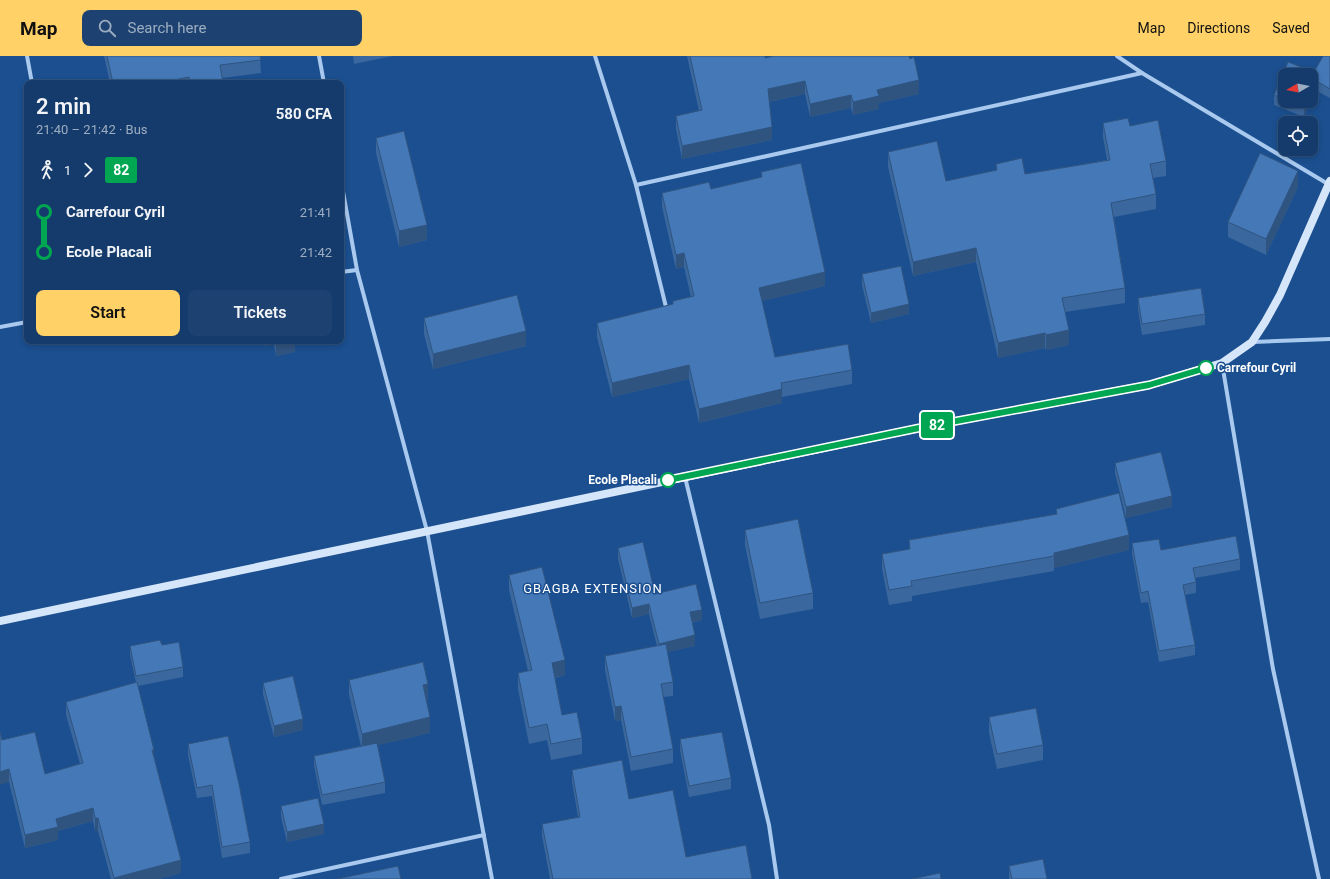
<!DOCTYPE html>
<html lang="en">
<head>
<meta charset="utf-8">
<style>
  body { margin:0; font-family:Roboto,sans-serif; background:#1d4271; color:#f1f3f6; height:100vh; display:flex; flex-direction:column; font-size:15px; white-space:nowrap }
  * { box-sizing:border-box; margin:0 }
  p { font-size:13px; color:#9dadc1 }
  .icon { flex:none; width:22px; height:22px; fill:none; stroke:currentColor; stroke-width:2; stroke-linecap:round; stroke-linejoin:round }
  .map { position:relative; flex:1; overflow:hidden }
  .side { position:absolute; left:24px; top:24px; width:320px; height:264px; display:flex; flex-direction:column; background:#143b6b; border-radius:8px; box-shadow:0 2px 6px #0003,0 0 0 1px #33557e }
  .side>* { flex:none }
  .badge { padding:0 8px; border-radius:3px; font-size:14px; line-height:26px }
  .needle { width:26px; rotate:261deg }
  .fabs { position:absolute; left:1278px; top:12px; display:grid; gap:8px }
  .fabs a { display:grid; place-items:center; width:40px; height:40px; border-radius:8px; background:#143b6b; box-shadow:0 2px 6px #0003,0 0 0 1px #33557e; font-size:20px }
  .map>.badge { position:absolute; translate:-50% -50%; box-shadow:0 0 0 2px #fff }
  .legs { display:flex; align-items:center; gap:6px; height:44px; padding:0 12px; font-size:13px }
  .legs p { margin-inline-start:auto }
  .headline { display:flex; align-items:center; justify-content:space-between; height:68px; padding:0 12px }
  h1 { font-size:22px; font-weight:600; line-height:30px }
  .cta { display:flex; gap:8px; margin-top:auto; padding:8px 12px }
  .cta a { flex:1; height:46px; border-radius:8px; background:#ffd166; color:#111; font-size:16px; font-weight:600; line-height:46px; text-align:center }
  .cta a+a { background:#1d4271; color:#f1f3f6 }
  ul { padding:0 12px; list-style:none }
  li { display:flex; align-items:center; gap:14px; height:40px; font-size:15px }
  li i { display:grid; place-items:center; width:6px; height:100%; margin:0 5px; background:currentColor }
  li i::after { content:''; width:10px; height:10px; margin:-5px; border:3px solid; border-radius:50%; background:#143b6b }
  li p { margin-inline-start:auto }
  li:first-child i { background:linear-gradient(#0000 50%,currentColor 0) }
  li:last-child i { background:linear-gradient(currentColor 50%,#0000 0) }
  header { display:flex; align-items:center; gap:24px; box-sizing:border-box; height:56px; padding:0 20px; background:#ffd166; color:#111 }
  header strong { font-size:19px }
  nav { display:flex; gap:22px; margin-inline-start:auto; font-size:14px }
  .search { width:280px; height:36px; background:#1d4271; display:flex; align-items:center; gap:10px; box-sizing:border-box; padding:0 14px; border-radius:8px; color:#9dadc1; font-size:15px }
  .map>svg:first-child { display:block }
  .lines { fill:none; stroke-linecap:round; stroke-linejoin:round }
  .street { stroke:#a9c9ee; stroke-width:4 }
  .secondary { stroke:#d6e6fa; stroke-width:8 }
  .wall { fill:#3a679d }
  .shaded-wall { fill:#305480 }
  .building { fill:#4478b7; stroke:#305480 }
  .line-1-casing { stroke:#fff; stroke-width:9 }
  .line-1 { stroke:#00a651; stroke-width:6 }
  .stop-1-dot { fill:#fff; stroke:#00a651; stroke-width:2 }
  .labels { text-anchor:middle; stroke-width:3; stroke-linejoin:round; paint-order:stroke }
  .stop-label { font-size:12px; font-weight:bold; fill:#fff; stroke:#1b4f8f; text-anchor:start }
  .neighbourhood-label { font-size:13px; letter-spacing:1px; fill:#fff; stroke:#1b4f8f }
</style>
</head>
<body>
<header>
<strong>Map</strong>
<div class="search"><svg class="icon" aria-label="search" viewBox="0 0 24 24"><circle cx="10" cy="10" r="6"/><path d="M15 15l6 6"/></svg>Search here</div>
<nav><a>Map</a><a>Directions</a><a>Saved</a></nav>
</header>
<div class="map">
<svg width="1330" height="823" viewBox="0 0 1330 823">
  <rect width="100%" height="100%" fill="#1b4f8f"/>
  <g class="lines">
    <g class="street">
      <polyline points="27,0 32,27"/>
      <polyline points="319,0 324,27"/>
      <polyline points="595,0 636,129 666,251"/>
      <polyline points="1117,0 1142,17 1328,128"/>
      <polyline points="341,124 357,214 427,475 492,823"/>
      <polyline points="636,129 1142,17"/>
      <polyline points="341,216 357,214"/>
      <polyline points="0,271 27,266"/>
      <polyline points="1253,286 1330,283"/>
      <polyline points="1222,307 1273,613 1319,823"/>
      <polyline points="685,421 769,769 777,823"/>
      <polyline points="281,823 484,779"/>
    </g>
    <polyline class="secondary" points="0,565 919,372 1149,329 1222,307 1252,286 1265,266 1280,239 1330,125"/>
  </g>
  <g class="wall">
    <polygon points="104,0 260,0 261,17 222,22 223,27 110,27"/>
    <polygon points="353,0 393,0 354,8"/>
    <polygon points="687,0 765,0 765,2 919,38 879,47 879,53 853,59 851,52 810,61 805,38 769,46 772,84 682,103 676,73 676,60 699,55"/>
    <polygon points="1323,0 1330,0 1330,42 1315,34 1311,43 1311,19 1285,19 1285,45 1310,45 1304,61 1274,49 1274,39 1288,6 1314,16"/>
    <polygon points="1103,67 1130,70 1166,105 1166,120 1153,122 1156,138 1156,153 1114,161 1125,232 1125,247 1065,256 1069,289 1046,294 1045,292 998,302 976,206 913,220 888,111 888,96 946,125 996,114 996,108 1025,118 1107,104 1103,81"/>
    <polygon points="376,82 427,184 399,191 376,97"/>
    <polygon points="761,116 825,230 762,245 772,288 775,301 852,314 852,328 782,341 782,347 699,367 689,323 612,341 597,281 597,267 673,248 673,245 691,241 684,211 676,213 662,151 662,137 711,133 761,121"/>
    <polygon points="1298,131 1266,199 1228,181 1228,166"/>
    <polygon points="862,218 909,258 871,267 862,229"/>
    <polygon points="1138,242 1205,258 1205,269 1142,279 1138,253"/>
    <polygon points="424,262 526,290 433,313 424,278"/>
    <polygon points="264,285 295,285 295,296 276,300 274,288 265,290"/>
    <polygon points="1115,407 1172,451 1126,462 1115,417"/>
    <polygon points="1056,453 1129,494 1054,512 1054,515 912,540 912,545 889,549 882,513 882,498 909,493 909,484 1056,458"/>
    <polygon points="745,474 813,537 813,553 760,563 745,489"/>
    <polygon points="1132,487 1161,494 1240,503 1240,514 1195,522 1196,526 1196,537 1185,539 1195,589 1195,599 1159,606 1148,546 1141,547 1132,498"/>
    <polygon points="618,492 655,538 702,564 692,567 695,590 667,596 673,626 673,640 663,641 673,693 673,707 631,715 621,664 615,665 605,614 605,600 657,590 649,558 632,562 618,503"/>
    <polygon points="509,519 565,619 555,622 562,659 582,682 582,698 551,704 547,684 529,688 518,633 518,617 528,615 509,534"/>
    <polygon points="162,589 183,611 183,621 138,630 181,817 159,823 111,823 98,775 95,775 93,765 58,775 58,784 25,792 9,726 2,684 45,718 80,708 66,659 66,646 136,627 130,599 130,590"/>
    <polygon points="349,624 428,643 426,644 430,677 378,689 385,726 385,737 322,749 314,710 314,700 361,690 349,639"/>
    <polygon points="263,627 303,674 274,681 263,638"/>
    <polygon points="989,661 1043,689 1043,704 997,713 989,677"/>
    <polygon points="680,683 731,722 731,733 689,741 680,694"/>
    <polygon points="188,688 250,786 250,797 222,802 212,740 197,742 188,699"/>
    <polygon points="572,714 629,743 686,801 752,823 550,823 542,780 542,768 578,761 572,726"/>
    <polygon points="281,750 324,778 287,786 281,761"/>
    <polygon points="1009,810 1047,823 1009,823"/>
  </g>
  <g class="shaded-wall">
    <polygon points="919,24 919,38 879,47 879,53 853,59 853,46 877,34"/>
    <polygon points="1315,24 1315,34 1311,43 1311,34"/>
    <polygon points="805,25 805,38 768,46 768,33"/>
    <polygon points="851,39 851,52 810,61 810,48"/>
    <polygon points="1306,45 1310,45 1304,61 1304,52"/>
    <polygon points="772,71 772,84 682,103 682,90"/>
    <polygon points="1298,115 1298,131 1266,199 1266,183"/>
    <polygon points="427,169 427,184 399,191 399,175"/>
    <polygon points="976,192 976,206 913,220 913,206"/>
    <polygon points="684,197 684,211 676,213 676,199"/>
    <polygon points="825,216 825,230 759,246 759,232"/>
    <polygon points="909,248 909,258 871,267 871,257"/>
    <polygon points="1069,274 1069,289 1046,294 1046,279"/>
    <polygon points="526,275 526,290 433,313 433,298"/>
    <polygon points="1045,277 1045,292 998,302 998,287"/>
    <polygon points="265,285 274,285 274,288 265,290"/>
    <polygon points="295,285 295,296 276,300 276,289"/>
    <polygon points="689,309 689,323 612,341 612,327"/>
    <polygon points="782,333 782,347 699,367 699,353"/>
    <polygon points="1172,440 1172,451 1126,462 1126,451"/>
    <polygon points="1129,479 1129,494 1054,512 1054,497"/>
    <polygon points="649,548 649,558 632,562 632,552"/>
    <polygon points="702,554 702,564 690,567 690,556"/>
    <polygon points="695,579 695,590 659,598 659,588"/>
    <polygon points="565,604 565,619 552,622 552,607"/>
    <polygon points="428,628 428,643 423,645 423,629"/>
    <polygon points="621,650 621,664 615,665 615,651"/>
    <polygon points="430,661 430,677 362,693 362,678"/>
    <polygon points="303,663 303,674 274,681 274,670"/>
    <polygon points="152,694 154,694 154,707"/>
    <polygon points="9,713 9,726 0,729 0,716"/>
    <polygon points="93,752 93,765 58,775 58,784 25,792 25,779 56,763"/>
    <rect x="95" y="762" width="3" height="13"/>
    <polygon points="324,768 324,778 287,786 287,776"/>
    <polygon points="181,804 181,817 159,823 114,823 114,822"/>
  </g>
  <g class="building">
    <polygon points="107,0 260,0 261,4 220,9 223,27 190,27 189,21 159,27 113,27"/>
    <polygon points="690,0 765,0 765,2 774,0 909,0 910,3 914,1 919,24 877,34 879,40 853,46 851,39 810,48 805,25 768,33 772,71 682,90 676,60 702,54"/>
    <polygon points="1323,0 1330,0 1330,33 1315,24 1311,34 1311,19 1285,19 1285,44 1274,39 1288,6 1314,16"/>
    <polygon points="1288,45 1306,45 1304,52"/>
    <polygon points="1128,62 1130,70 1158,64 1166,105 1150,108 1156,138 1111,147 1125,232 1062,242 1069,274 1046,279 1045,277 998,287 976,192 913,206 888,96 937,85 946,125 997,114 996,108 1022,102 1025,118 1110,104 1103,67"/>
    <polygon points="404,75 427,169 399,175 376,82"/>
    <polygon points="1260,97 1298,115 1266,183 1228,166"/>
    <polygon points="801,107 825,216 759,232 772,288 775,301 848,288 852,314 781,327 782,333 699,353 689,309 612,327 597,267 673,248 673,245 694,240 684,197 676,199 662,137 709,126 711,133 762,121 761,116"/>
    <polygon points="901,210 909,248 871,257 862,218"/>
    <polygon points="1201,232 1205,258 1142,268 1138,242"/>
    <polygon points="517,239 526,275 433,298 424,262"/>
    <polygon points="275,285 295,285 276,289"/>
    <polygon points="1161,396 1172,440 1126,451 1115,407"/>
    <polygon points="1119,437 1129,479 1054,497 1054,500 911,525 912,530 889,534 882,498 910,493 909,484 1057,458 1056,453"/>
    <polygon points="798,463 813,537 760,547 745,474"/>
    <polygon points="1236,480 1240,503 1193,512 1196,526 1183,529 1195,589 1159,595 1148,535 1141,537 1132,487 1159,483 1161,494"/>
    <polygon points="643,486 655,538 696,528 702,554 690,556 695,579 659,588 649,548 632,552 618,492"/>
    <polygon points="542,511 565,604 552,607 562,659 577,656 582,682 551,688 547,668 529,672 518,617 532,614 509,519"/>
    <polygon points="160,584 162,589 179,586 183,611 136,620 130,590"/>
    <polygon points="666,588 673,626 661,628 673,693 631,701 621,650 615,651 605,600"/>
    <polygon points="423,606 428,628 423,629 430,661 362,678 349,624"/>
    <polygon points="293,620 303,663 274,670 263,627"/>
    <polygon points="137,626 154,694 152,694 181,804 114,822 98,762 95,762 93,752 56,763 58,771 25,779 9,713 0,716 0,676 2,684 35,676 45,718 83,707 66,646"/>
    <polygon points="1036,652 1043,689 997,698 989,661"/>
    <polygon points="722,676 731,722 689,730 680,683"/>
    <polygon points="228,680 239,728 250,786 222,791 212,729 197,732 188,688"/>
    <polygon points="377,687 385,726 322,739 314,700"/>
    <polygon points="622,704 629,743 673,734 686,801 746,789 752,823 553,823 542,768 580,761 572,714"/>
    <polygon points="318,742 324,768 287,776 281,750"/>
    <polygon points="1043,803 1047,823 1012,823 1009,810"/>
    <polygon points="398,810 401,823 337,823"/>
    <polygon points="940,817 941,823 912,823"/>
  </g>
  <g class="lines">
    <g class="line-1-casing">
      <polyline id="line-1" points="668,424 919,372 1149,329 1206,312"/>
    </g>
    <use href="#line-1" class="line-1"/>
  </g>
  <g class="stop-1-dot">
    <circle cx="1206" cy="312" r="7"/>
    <circle cx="668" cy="424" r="7"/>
  </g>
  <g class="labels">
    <g class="stop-label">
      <text x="1217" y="316">Carrefour Cyril</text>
      <text x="657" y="428" text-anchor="end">Ecole Placali</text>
    </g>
    <g class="neighbourhood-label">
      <text x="593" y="537">GBAGBA EXTENSION</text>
    </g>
  </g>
</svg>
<div class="fabs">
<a><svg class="needle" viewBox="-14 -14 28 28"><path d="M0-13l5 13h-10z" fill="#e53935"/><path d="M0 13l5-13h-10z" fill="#9dadc1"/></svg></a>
<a><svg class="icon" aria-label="locate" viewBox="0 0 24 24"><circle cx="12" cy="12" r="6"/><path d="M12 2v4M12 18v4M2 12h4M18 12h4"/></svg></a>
</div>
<b class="badge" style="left:937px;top:369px;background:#00a651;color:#fff">82</b>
<section class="side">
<div class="headline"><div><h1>2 min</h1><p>21:40 – 21:42 · Bus</p></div><b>580 CFA</b></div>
<div class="legs"><svg class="icon" aria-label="walk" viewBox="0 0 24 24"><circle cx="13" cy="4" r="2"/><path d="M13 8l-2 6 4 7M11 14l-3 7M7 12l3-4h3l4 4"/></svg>1<svg class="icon" aria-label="forward" viewBox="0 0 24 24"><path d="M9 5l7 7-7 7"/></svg><b class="badge" style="background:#00a651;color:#fff">82</b></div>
<ul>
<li><i style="color:#00a651"></i><b>Carrefour Cyril</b><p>21:41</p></li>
<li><i style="color:#00a651"></i><b>Ecole Placali</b><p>21:42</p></li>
</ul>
<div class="cta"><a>Start</a><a>Tickets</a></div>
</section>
</div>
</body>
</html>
